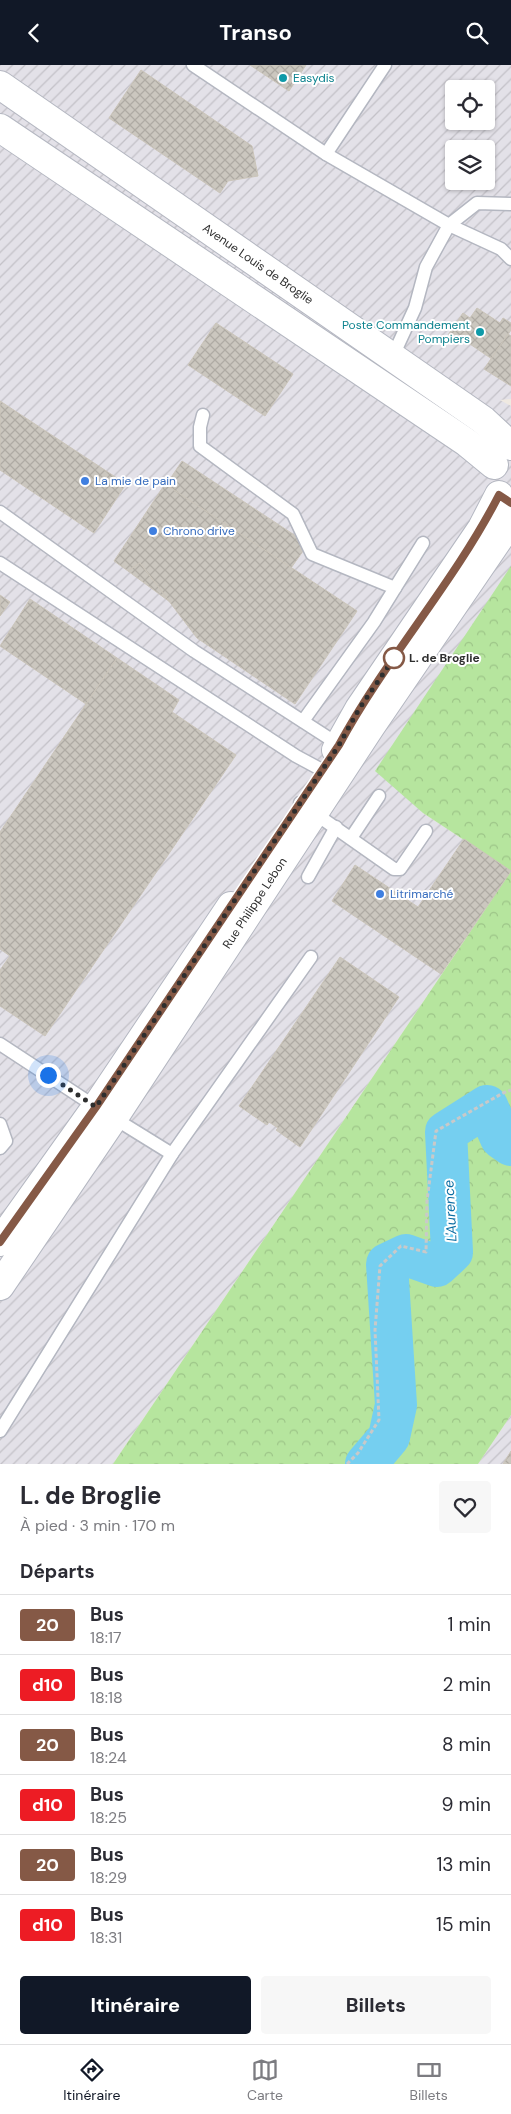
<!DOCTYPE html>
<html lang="fr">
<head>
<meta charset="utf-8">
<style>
  body { margin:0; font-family:"DM Sans",sans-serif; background:#f7f7f7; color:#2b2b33; height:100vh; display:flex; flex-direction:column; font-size:19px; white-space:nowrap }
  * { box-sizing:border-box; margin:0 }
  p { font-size:16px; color:#7c7c81 }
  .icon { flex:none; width:28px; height:28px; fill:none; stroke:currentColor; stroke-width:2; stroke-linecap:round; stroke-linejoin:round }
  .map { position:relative; height:1399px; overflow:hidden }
  .panel { display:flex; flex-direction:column; background:#fff; flex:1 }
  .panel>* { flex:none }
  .badge { padding:0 10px; border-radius:4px; font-size:18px; line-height:32px }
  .buttons { position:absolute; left:445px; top:15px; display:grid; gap:10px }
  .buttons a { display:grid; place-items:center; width:50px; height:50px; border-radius:5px; background:#fff; box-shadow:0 1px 4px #0004; font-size:25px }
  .you { position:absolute; width:25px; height:25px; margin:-12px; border:4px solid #fff; border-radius:50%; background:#1a73e8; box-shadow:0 0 0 8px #1a73e833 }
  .map>.badge { position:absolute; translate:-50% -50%; box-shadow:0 0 0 2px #fff }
  h2 { padding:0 20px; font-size:19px; line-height:45px }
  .round { display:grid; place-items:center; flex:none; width:52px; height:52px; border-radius:5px; background:#f7f7f7 }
  .head { display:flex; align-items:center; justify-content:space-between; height:85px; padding:0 20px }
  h1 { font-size:24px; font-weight:700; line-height:38px }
  .action { display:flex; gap:10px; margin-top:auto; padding:10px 20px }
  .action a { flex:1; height:58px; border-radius:5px; background:#111827; color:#fff; font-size:20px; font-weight:700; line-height:58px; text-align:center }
  .action a+a { background:#f7f7f7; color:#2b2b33 }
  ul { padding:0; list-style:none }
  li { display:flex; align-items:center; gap:15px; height:60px; padding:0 20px; border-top:1px solid #e1e1e2 }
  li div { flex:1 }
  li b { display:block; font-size:19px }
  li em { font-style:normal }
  li .badge { min-width:55px; font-weight:700; text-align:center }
  header { display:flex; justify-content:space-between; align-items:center; height:65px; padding:0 20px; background:#111827; color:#fff; font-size:22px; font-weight:700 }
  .tab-bar { display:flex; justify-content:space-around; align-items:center; height:70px; border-top:1px solid #e1e1e2; background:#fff; font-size:14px; color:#7c7c81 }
  .tab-bar a { display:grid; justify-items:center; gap:2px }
  .tab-bar .active { color:#111827 }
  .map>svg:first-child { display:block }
  .industrial { fill:url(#industrial-furrows); fill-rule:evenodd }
  .forest { fill:url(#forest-crowns) }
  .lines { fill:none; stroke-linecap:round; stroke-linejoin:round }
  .river { stroke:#75cff0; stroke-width:42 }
  .building { fill:url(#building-cross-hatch); stroke:#cbc5ba }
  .lane-casing { stroke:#b4b7c1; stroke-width:15 }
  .secondary-casing { stroke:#b4b7c1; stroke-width:30 }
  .path { stroke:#c9c9c9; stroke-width:3; stroke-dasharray:4 2.5; stroke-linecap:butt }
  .lane { stroke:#fff; stroke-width:12 }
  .secondary { stroke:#fff; stroke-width:28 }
  .line-casing { stroke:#fff; stroke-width:11 }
  .line { stroke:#855946; stroke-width:8 }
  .walk { stroke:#2e2e2e; stroke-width:5; stroke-dasharray:0 9 }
  .culture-dot { fill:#0f9aa8; stroke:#fff; stroke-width:2 }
  .shop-dot { fill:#3f7fe0; stroke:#fff; stroke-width:2 }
  .stop-dot { fill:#fff; stroke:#855946; stroke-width:2.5 }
  .labels { text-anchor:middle; stroke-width:4; stroke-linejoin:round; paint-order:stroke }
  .culture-label { font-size:12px; fill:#0d838f; stroke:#fff; text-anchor:start }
  .street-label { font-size:12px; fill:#2e2e2e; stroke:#fff }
  .shop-label { font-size:12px; fill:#366cbe; stroke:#fff; text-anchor:start }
  .stop-label { font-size:12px; font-weight:bold; fill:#2e2e2e; stroke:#fff; text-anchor:start }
  .water-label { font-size:14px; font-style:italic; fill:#0d6fa3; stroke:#fff }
</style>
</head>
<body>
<header><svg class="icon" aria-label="back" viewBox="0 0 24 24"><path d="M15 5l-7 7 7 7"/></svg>Transo<svg class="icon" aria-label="search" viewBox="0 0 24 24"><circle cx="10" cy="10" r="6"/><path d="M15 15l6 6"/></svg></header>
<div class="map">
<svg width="511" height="1399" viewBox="0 0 511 1399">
  <defs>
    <pattern id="industrial-furrows" width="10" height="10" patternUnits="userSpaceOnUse" patternTransform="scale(1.25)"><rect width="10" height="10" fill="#e3e1e8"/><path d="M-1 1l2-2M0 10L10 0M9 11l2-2" fill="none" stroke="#c3c1c7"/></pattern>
    <pattern id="forest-crowns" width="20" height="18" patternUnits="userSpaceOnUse" patternTransform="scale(1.25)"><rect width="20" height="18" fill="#b6e59e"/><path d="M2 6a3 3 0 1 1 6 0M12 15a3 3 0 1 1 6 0" fill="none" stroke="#9dc588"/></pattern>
    <pattern id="building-cross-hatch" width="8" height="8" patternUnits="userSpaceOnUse" patternTransform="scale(1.25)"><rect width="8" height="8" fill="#cbc7bf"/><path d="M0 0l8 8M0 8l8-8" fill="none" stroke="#afaba4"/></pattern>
  </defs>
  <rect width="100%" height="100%" fill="#efe9e1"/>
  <g class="industrial">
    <path d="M0,0H511V334L500,335L511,341V554L423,748L511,806L113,1399H0ZM454,24H486V56H454ZM454,84H486V116H454Z"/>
    <polygon points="511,1350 511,1399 478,1399"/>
  </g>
  <g class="forest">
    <polygon points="511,501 511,806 423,748 375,706"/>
    <polygon points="511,806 511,1350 478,1399 113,1399"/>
  </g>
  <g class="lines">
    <polyline class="river" points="366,1399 389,1372 396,1340 387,1199 406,1190 437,1201 452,1187 446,1067 487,1041 501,1073 511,1080"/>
  </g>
  <g class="building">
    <polygon points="250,0 306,0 289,26"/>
    <polygon points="141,5 252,81 258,111 228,116 220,128 109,53"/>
    <polygon points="477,243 500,258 503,253 511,258 511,265 492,294 464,275 461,278 448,270 463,248 470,253"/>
    <polygon points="216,258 293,309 265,351 188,300"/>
    <polygon points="508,269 511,271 511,321 484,304"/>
    <polygon points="0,336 126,419 94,468 0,405"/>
    <polygon points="182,396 308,479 291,503 166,420"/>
    <polygon points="165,419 357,546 295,639 197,573 140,498 128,506 114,496"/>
    <polygon points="140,498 170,537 128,506"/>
    <polygon points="0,530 10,537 0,551"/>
    <polygon points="30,534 117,593 86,639 0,581"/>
    <polygon points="117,593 179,635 172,647 236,690 45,971 0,941 0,905 10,891 0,884 0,767"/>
    <polygon points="464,774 511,806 441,909 332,836 355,800 418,842"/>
    <polygon points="340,892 399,932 300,1082 276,1065 278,1063 269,1057 267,1060 239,1041"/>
    <polygon points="511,1386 511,1399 503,1399"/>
  </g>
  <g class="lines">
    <g class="lane-casing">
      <g id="lane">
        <polyline points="193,0 326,89 449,160 501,184 511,194"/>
        <polyline points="326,89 385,0"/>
        <polyline points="392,293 415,243 426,202 449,160 477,138 511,139"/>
        <polyline points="203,350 200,362 200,381 293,449 312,489 395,523 374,557 303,656"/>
        <polyline points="0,447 194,586 341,681"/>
        <polyline points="0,498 296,691 322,705 336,716"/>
        <polyline points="395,523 423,478"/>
        <polyline points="300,738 394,804 400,804 426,766"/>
        <polyline points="351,773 379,731"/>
        <polyline points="308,812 336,762"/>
        <polyline points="0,979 96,1042 172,1089 311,892"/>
        <polyline points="0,1059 6,1076 0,1083"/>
        <polyline points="0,1366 172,1089"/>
      </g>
    </g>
    <g class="secondary-casing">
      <g id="secondary">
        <path id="s1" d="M0,20L483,355L511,381"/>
        <polyline points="0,63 466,377 494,400"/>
        <polyline points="336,685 359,644 482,463 499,430"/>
        <polyline points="0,1177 96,1042 231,841"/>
        <path id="s2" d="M0,1221L113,1054L371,661L511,456"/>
      </g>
    </g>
    <polyline class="path" points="347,1399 358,1388 379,1355 375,1265 380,1201 401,1181 426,1187 427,1136 436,1066 503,1028 511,1025"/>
    <use href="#lane" class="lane"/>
    <use href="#secondary" class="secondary"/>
  </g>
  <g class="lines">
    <g class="line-casing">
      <path id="line" d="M0,1177L96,1042L339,680C386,593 454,518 499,430L511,438"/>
    </g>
    <use href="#line" class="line"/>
    <polyline class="walk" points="48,1010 96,1042 339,680 359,644 394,593"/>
  </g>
  <g class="culture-dot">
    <circle cx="283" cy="13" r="5"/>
    <circle cx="480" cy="267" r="5"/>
  </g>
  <g class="shop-dot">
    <circle cx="85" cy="416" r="5"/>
    <circle cx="153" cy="466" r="5"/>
    <circle cx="380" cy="829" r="5"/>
  </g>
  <circle class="stop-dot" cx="394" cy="593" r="10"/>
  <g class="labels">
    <g class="culture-label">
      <text x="293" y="17">Easydis</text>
      <text x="470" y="264" text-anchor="end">Poste Commandement<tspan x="470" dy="14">Pompiers</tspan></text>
    </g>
    <g class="street-label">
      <text dy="4" stroke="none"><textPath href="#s1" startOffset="314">Avenue Louis de Broglie</textPath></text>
      <text dy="4" stroke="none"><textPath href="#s2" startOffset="460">Rue Philippe Lebon</textPath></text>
    </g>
    <g class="shop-label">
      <text x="95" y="420">La mie de pain</text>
      <text x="163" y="470">Chrono drive</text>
      <text x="390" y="833">Litrimarché</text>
    </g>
    <g class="stop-label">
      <text x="409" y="597">L. de Broglie</text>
    </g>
    <g class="water-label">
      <text transform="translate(450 1146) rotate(-93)" y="5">L'Aurence</text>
    </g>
  </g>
</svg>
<div class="buttons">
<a><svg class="icon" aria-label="locate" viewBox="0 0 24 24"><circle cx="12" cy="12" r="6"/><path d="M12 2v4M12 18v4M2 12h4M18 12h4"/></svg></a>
<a><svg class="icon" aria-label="layers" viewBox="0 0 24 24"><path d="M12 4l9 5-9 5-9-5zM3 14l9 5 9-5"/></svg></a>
</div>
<div class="you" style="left:48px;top:1010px"></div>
</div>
<section class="panel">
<div class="head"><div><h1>L. de Broglie</h1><p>À pied · 3 min · 170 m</p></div><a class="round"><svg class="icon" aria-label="heart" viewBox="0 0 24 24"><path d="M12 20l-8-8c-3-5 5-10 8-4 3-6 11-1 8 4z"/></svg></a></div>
<h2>Départs</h2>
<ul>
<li><span class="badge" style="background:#855946;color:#fff">20</span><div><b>Bus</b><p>18:17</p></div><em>1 min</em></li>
<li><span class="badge" style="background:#ed1c24;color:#fff">d10</span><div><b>Bus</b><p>18:18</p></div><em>2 min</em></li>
<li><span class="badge" style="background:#855946;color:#fff">20</span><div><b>Bus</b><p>18:24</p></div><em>8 min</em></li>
<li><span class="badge" style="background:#ed1c24;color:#fff">d10</span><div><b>Bus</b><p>18:25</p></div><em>9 min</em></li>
<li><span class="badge" style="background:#855946;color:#fff">20</span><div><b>Bus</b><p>18:29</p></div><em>13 min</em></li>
<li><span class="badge" style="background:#ed1c24;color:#fff">d10</span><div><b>Bus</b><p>18:31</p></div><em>15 min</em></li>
</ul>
<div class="action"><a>Itinéraire</a><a>Billets</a></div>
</section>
<nav class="tab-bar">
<a class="active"><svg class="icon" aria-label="directions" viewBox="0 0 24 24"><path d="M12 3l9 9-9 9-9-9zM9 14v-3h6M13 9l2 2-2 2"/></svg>Itinéraire</a>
<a><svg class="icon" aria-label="map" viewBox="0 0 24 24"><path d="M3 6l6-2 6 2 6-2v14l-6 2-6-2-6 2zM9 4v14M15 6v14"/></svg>Carte</a>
<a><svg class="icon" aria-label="tickets" viewBox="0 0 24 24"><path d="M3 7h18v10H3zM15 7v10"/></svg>Billets</a>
</nav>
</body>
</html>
